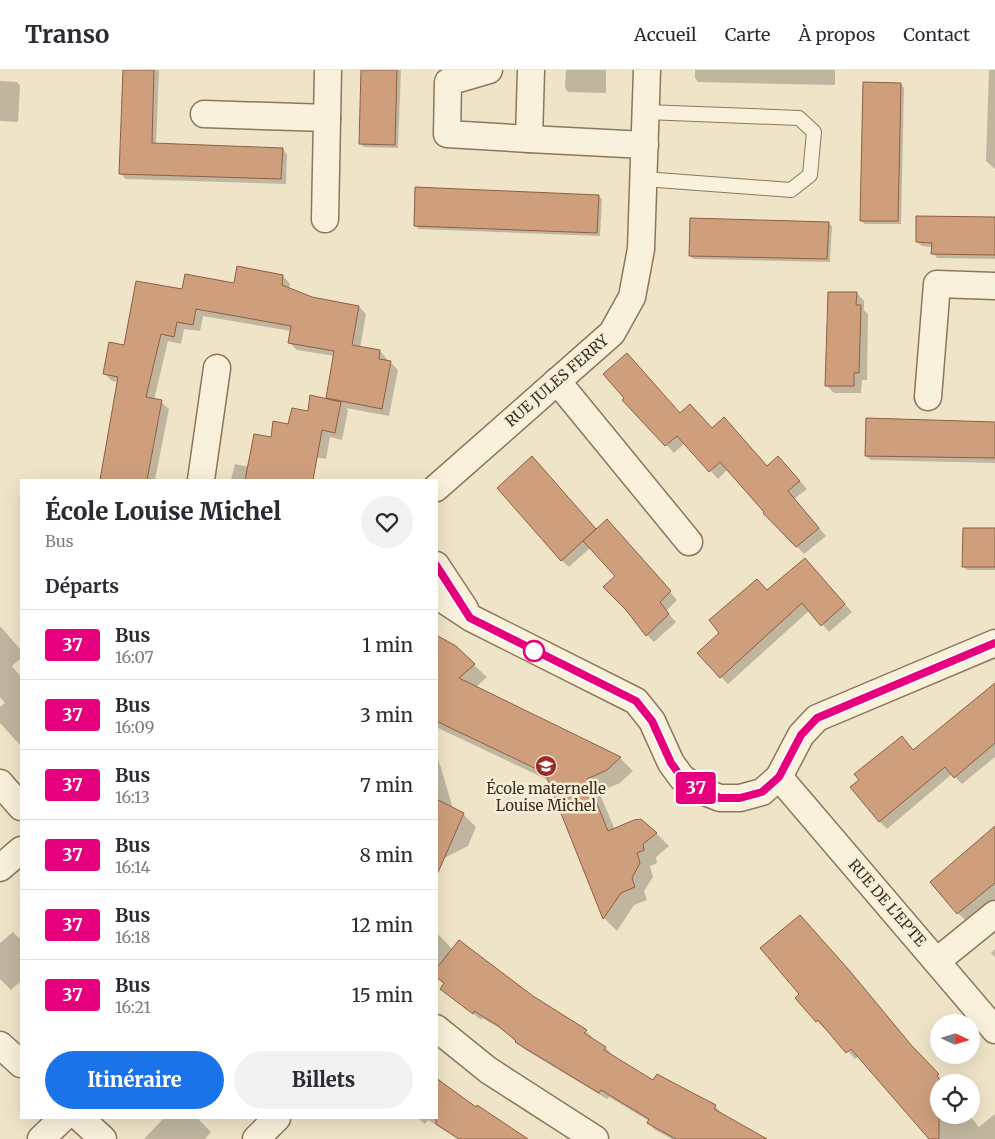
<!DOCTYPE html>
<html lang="fr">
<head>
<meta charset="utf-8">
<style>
  body { margin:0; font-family:Merriweather,serif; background:#f2f2f3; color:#2b2b33; height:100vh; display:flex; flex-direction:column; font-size:19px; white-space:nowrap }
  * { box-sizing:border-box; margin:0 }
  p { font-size:16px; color:#7c7c81 }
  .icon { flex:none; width:28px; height:28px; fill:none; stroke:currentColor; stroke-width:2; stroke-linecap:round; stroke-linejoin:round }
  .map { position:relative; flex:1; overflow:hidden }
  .details { position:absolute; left:20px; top:409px; width:418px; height:640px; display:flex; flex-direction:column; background:#fff; border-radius:0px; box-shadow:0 5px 20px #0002 }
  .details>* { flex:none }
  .badge { padding:0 10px; border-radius:4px; font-size:18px; line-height:32px }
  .needle { width:32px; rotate:94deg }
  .tools { position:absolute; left:930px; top:944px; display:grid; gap:10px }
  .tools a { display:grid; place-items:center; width:50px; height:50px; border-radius:50%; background:#fff; box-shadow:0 5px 20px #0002; font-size:25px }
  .map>.badge { position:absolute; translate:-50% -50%; box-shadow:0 0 0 2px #fff }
  h2 { padding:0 25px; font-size:19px; line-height:45px }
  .round { display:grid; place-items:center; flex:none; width:52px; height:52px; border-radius:26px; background:#f2f2f3 }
  .headline { display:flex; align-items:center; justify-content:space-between; height:85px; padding:0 25px }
  h1 { font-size:24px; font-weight:800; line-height:38px }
  .button { display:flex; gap:10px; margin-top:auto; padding:10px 25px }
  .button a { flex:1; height:58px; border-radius:30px; background:#1a73e8; color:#fff; font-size:20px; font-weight:800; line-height:58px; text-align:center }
  .button a+a { background:#f2f2f3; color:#2b2b33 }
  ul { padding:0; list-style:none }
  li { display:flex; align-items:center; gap:15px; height:70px; padding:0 25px; border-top:1px solid #e1e1e2 }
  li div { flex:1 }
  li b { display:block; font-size:19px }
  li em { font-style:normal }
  li .badge { min-width:55px; font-weight:700; text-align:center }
  header { display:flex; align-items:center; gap:30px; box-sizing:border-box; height:70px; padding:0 25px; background:#fff; border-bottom:1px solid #e1e1e2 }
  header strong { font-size:24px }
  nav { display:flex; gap:28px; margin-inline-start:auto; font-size:18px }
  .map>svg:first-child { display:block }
  .shadow { fill:#0003 }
  .building { fill:#cf9f7d; stroke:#8d5f41 }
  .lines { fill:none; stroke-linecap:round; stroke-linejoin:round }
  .service-casing { stroke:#8d765c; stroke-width:16 }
  .minor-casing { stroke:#8d765c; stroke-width:29 }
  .service { stroke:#faf1dc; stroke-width:14 }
  .minor { stroke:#faf1dc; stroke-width:26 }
  .line-casing { stroke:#fff; stroke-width:11 }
  .line { stroke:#e6007e; stroke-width:8 }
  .stop-dot { fill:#fff; stroke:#e6007e; stroke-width:2.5 }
  .labels { text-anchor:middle; stroke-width:5; stroke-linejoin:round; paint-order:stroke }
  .street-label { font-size:15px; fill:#3d2e20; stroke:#f7eed8 }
  .poi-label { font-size:15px; fill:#3d2e20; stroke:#f7eed8 }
</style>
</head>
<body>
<header>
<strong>Transo</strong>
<nav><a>Accueil</a><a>Carte</a><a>À propos</a><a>Contact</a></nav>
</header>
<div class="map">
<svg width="995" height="1069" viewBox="0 0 995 1069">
  <rect width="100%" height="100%" fill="#f0e4c8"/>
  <g class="shadow">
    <polygon points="124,0 159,0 156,75 283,79 287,84 286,114 126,109 121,104"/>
    <polygon points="363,0 401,0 398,78 364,77 360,73"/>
    <polygon points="566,0 606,0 606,23 568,22 565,18"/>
    <polygon points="695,0 835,0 835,15 698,12 695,8"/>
    <polygon points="989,0 995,0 995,99 986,91"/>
    <polygon points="0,11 17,12 20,16 18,52 0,51"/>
    <polygon points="901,14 904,18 901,154 865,154 861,151"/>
    <polygon points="598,126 602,129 600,166 419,159 415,156"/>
    <polygon points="995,148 995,189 937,188 933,183 933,177 922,176 917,172"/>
    <polygon points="828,153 832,156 830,192 694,189 690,186"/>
    <polygon points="283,206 290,214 289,219 312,228 359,237 366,244 360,278 380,281 387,289 387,291 390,292 398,300 389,346 346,338 348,340 342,370 330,367 326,389 308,386 287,410 231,410 235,394 249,397 272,368 326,330 335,286 297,280 289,272 291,261 203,246 200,261 184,259 181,274 168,271 154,330 161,332 169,339 155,410 100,410 118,312 112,311 105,304 125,276 183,221"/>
    <polygon points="857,223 864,231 864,240 868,244 867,310 862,310 861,323 834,323 826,315"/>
    <polygon points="624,330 680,344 712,360 767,397 786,395 807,419 794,429 826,466 804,484 764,443 766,442 728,399 718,409 685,373 674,383"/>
    <polygon points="995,353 995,393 871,390 866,386"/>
    <polygon points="539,395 597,460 615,458 677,530 666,541 676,552 654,572 647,565 617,506 591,477 569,497 561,490"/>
    <polygon points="995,460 995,500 967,500 963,496"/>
    <polygon points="812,497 852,542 829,562 810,540 728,614 721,607 767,522"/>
    <polygon points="0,556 21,580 21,588 12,596 21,607 21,676 0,653 0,637 5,633 0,627"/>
    <polygon points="436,566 474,595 487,607 476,617 620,688 633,701 620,713 599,722 615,760 656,763 669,776 656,787 657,793 650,796 653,807 644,821 647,830 634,835 617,861 604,848 550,711 436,657"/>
    <polygon points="995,614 995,687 962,714 952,704 887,759 879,751 861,710 902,668 914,681"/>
    <polygon points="436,681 453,739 463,744 476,757 468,776 436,792"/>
    <polygon points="995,766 995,839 980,850 973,844 965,850 958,843"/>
    <polygon points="808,854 856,909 942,1012 939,1012 939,1045 969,1045 979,1057 995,1044 995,1069 931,1069 859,986 855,989 826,957 824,958 817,951 801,924"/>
    <polygon points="13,862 21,870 21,911 11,920 0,909 0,873"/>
    <polygon points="436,862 453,880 586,961 593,968 592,970 606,978 613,986 654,1012 715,1036 722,1044 722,1045 766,1069 672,1069 655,1060 648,1053 649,1051 609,1027 607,1029 524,979 506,962 482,948 481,950 442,919 444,914 436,907"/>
    <polygon points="995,879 995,887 991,883"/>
    <polygon points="436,1006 441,1011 440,1012 476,1038 525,1069 458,1069 428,1050 425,1054 417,1048 436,1048"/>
    <polygon points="164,1048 197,1048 211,1062 205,1069 144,1069"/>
  </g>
  <g class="building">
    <polygon points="123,0 154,0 152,73 283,78 281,109 119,104"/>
    <polygon points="361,0 397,0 395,75 359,74"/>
    <polygon points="863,12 901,13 898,151 860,151"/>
    <polygon points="415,117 599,125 597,163 414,156"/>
    <polygon points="916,146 995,147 995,185 931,184 932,173 916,172"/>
    <polygon points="690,148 829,152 827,189 689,186"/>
    <polygon points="237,196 283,205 282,215 312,227 359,236 352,275 380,280 379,289 391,291 382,339 326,328 334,281 288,273 291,256 196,239 193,255 177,252 174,267 161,264 146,327 162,330 147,410 100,410 118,307 103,304 109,272 124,275 136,211 182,219 185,204 234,213"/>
    <polygon points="828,222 857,222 856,235 861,235 859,303 854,303 854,316 825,316"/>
    <polygon points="627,283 680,343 690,334 712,358 724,347 767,396 778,386 800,411 788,421 819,458 796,477 763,443 764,442 720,392 709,402 677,366 665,376 622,330 624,328 603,304"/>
    <polygon points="310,325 341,332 335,363 322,360 313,410 245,410 254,364 271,367 273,351 288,354 292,338 308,341"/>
    <polygon points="866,348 995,352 995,388 865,386"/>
    <polygon points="532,386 596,459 561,491 497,418"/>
    <polygon points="607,449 671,521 660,532 669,544 646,566 626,540 603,517 615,506 583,471"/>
    <polygon points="963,458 995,458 995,497 962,497"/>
    <polygon points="805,488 845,534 821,556 802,533 720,608 697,583 719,563 709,550 757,509 767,520"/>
    <polygon points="436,565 456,576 475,594 459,608 621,687 607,700 587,709 608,761 634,750 641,749 657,763 643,774 644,780 637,783 640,793 632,808 635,817 621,823 603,849 545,703 436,651"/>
    <polygon points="995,613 995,673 954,708 945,697 879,752 850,717 859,710 854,704 902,666 913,680"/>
    <polygon points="436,729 464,743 436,807"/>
    <polygon points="995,756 995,813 957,844 930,812"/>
    <polygon points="800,845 849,900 912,976 939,1004 937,1005 939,1008 939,1069 929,1069 851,979 846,983 818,950 816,952 795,928 799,924 760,878"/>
    <polygon points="459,870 533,926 587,960 584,963 606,977 604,980 653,1010 657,1004 687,1020 716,1035 714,1039 767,1069 676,1069 647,1053 649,1049 601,1020 599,1023 515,972 516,971 497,955 474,941 473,944 440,919 444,913 436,907 436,899"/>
    <polygon points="436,1008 476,1037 477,1035 528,1069 459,1069 436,1054"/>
  </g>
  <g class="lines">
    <g class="service-casing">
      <polyline id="service" points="644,109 791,120 810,105 814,62 799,48 646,42"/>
    </g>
    <g class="minor-casing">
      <g id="minor">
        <polyline points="489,0 448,12 447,64 529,69"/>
        <polyline points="531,0 529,69 645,75"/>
        <polyline points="204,44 327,48"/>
        <polyline points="325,149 328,0"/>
        <polyline points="557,311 689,472"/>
        <polyline points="928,327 937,214 995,216"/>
        <polyline points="201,410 217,298"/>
        <polyline points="436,418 612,263 632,227 641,179 647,0"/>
        <polyline points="436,495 465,539"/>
        <polyline points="436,525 471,548 636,631 652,651 671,693 682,708 702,721 720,728 740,728 762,722 779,707 801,665 817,648 995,573"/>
        <polyline points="779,707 995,960"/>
        <polyline points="0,713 21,737"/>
        <polyline points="0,798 21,780"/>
        <polyline points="937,891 995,844"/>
        <polyline points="436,958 488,1000 595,1069"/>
        <polyline points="0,975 21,994"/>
        <polyline points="80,1048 103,1069"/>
        <polyline points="41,1069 63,1048"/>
        <polyline points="256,1069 277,1048"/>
      </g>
    </g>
    <use href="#service" class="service"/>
    <use href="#minor" class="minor"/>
  </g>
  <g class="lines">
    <g class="line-casing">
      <polyline id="line" points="436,495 470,548 636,631 652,651 671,693 682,708 702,721 720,728 740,728 762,722 779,707 801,665 817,648 995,573"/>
    </g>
    <use href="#line" class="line"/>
  </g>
  <defs>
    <g id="school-disc" transform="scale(1.125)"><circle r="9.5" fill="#9e2a2b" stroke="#f7eed8"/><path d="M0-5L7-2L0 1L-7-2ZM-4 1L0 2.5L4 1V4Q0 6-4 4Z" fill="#fff"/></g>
  </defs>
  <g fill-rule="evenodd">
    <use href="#school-disc" x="546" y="696"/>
  </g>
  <circle class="stop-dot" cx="534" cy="581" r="10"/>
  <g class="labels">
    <g class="street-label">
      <text transform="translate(557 311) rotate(-41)" y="5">RUE JULES FERRY</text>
      <text transform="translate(887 833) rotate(49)" y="5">RUE DE L'EPTE</text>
    </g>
    <g class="poi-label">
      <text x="546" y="724">École maternelle<tspan x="546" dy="17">Louise Michel</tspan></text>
    </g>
  </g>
</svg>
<div class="tools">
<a><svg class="needle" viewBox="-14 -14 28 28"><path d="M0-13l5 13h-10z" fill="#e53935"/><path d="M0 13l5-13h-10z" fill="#7c7c81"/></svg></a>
<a><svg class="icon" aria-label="locate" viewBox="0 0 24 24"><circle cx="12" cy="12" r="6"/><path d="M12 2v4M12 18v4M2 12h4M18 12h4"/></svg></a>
</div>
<b class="badge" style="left:696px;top:718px;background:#e6007e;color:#fff">37</b>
<section class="details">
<div class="headline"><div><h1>École Louise Michel</h1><p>Bus</p></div><a class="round"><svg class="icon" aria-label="heart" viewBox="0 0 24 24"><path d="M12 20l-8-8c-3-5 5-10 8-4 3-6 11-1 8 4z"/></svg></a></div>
<h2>Départs</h2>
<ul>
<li><span class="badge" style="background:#e6007e;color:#fff">37</span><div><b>Bus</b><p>16:07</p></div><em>1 min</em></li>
<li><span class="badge" style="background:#e6007e;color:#fff">37</span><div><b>Bus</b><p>16:09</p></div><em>3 min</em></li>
<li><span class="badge" style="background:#e6007e;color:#fff">37</span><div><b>Bus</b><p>16:13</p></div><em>7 min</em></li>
<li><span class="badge" style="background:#e6007e;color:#fff">37</span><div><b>Bus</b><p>16:14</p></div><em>8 min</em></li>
<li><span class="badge" style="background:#e6007e;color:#fff">37</span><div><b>Bus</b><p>16:18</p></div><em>12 min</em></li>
<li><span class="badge" style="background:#e6007e;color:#fff">37</span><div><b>Bus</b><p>16:21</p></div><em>15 min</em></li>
</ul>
<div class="button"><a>Itinéraire</a><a>Billets</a></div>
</section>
</div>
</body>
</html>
